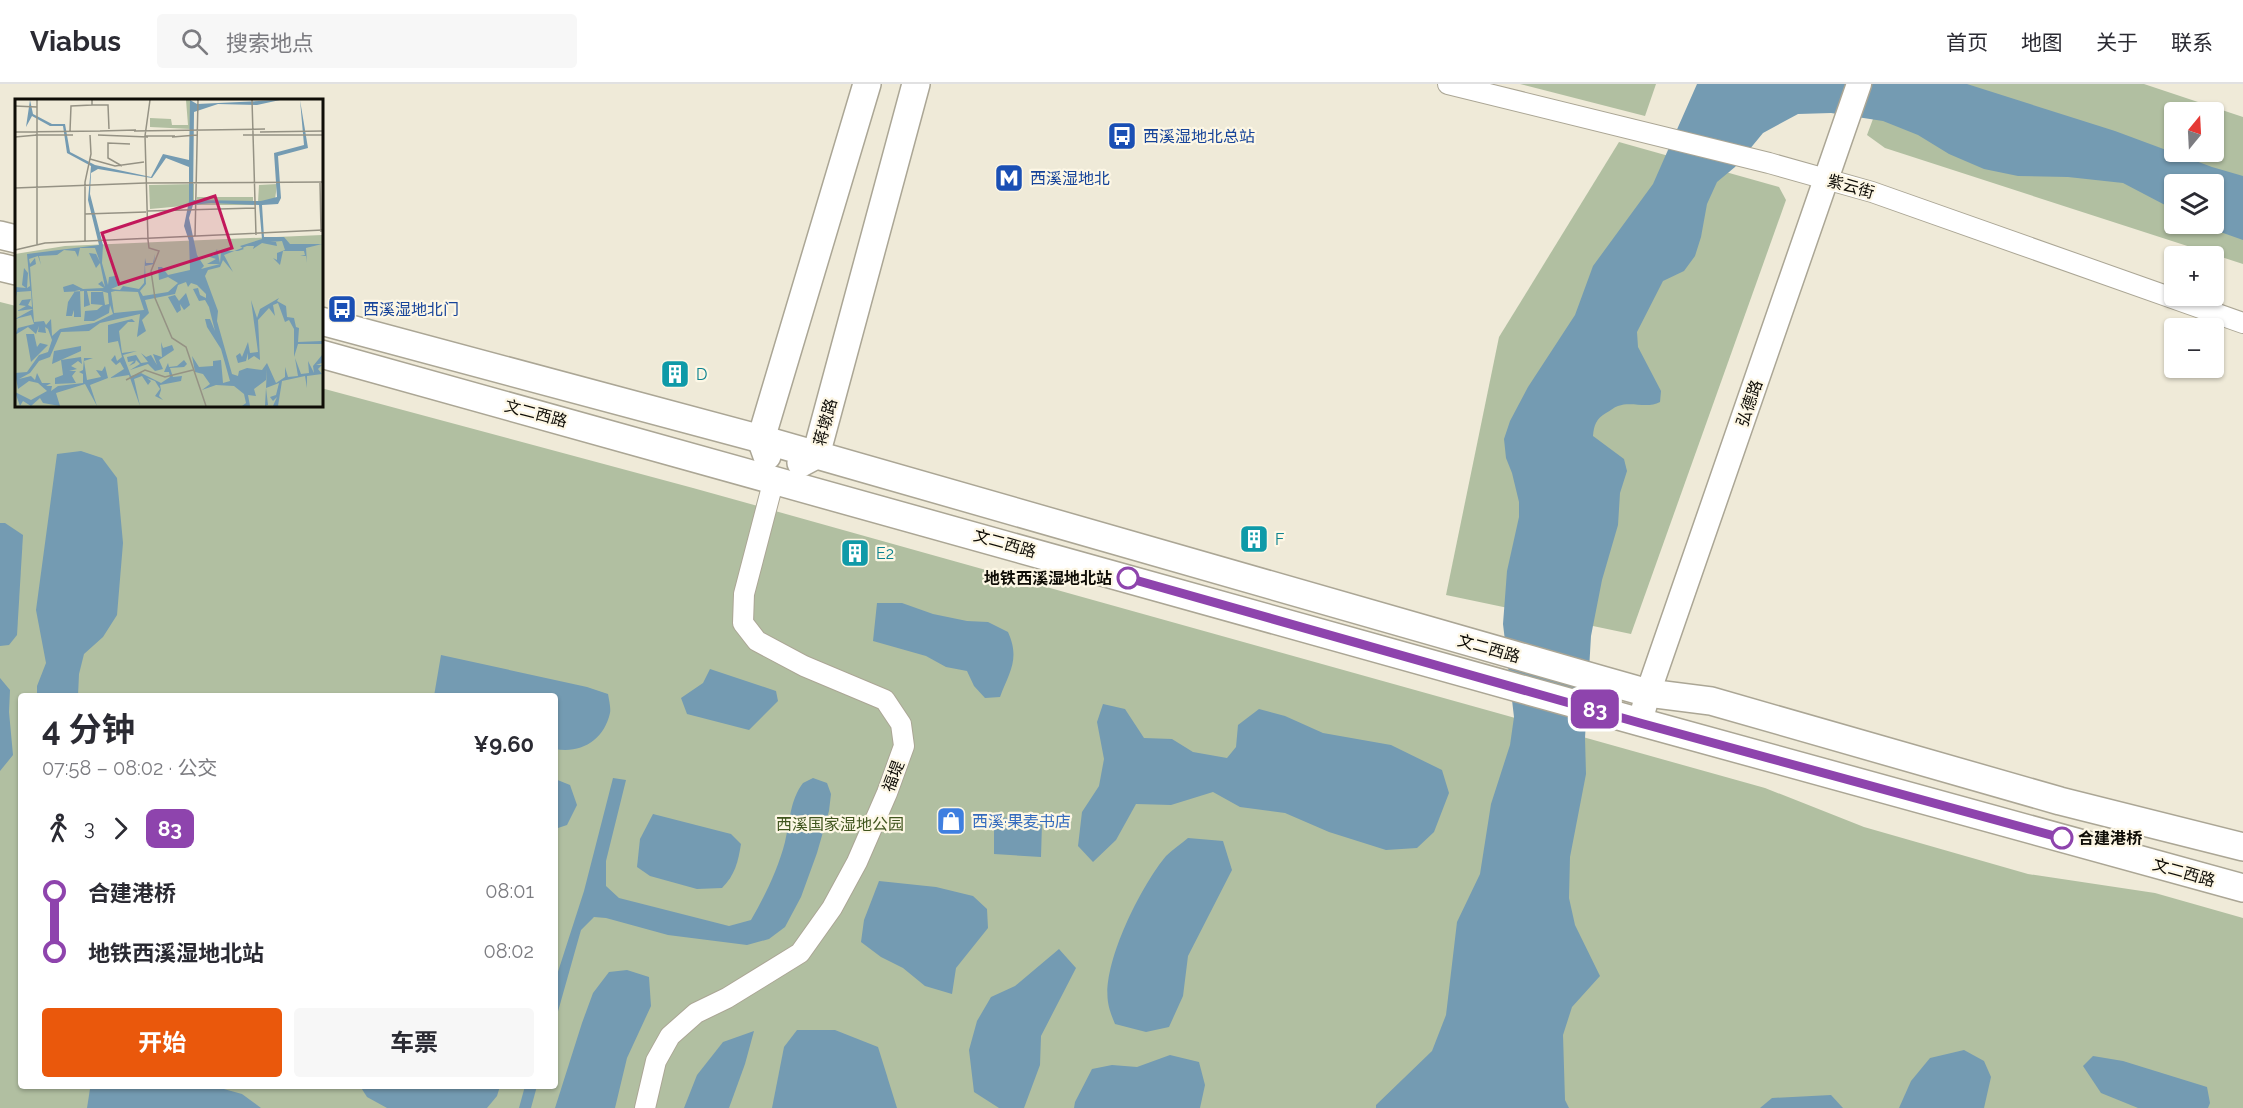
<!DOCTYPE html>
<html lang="zh">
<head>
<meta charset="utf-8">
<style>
  body { margin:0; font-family:Raleway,"Noto Sans SC",sans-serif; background:#f7f7f7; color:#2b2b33; height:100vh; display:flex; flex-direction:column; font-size:22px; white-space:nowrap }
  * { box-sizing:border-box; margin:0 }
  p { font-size:20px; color:#7c7c81 }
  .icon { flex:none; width:33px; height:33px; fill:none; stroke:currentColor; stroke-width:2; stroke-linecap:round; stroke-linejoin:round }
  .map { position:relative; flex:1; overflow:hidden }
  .drawer { position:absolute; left:18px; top:609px; width:540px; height:396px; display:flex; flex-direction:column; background:#fff; border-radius:6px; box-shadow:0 2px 4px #0004 }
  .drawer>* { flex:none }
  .badge { padding:0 12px; border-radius:9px; font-size:21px; line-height:39px }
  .needle { width:39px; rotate:18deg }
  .controls { position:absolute; left:2164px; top:18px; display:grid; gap:12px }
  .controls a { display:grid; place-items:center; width:60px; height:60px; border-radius:6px; background:#fff; box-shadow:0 2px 4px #0004; font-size:30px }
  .map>.badge { position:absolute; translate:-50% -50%; box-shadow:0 0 0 3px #fff }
  .legs { display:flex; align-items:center; gap:9px; height:66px; padding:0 24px; font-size:20px }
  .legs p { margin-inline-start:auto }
  .head { display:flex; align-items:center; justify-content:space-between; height:102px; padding:0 24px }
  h1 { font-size:33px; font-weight:700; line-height:45px }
  .button { display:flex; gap:12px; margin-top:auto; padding:12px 24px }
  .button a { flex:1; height:69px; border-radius:6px; background:#ea580c; color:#fff; font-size:24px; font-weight:700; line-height:69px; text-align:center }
  .button a+a { background:#f7f7f7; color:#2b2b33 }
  ul { padding:0 24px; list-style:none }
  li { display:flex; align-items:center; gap:21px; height:60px; font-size:22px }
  li i { display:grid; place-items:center; width:9px; height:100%; margin:0 8px; background:currentColor }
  li i::after { content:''; width:15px; height:15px; margin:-8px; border:4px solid; border-radius:50%; background:#fff }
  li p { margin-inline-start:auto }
  li:first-child i { background:linear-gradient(#0000 50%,currentColor 0) }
  li:last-child i { background:linear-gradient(currentColor 50%,#0000 0) }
  header { display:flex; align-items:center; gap:36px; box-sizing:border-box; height:84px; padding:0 30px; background:#fff; border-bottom:2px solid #e1e1e2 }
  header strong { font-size:28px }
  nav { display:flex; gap:33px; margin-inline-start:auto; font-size:21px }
  .search { width:420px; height:54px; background:#f7f7f7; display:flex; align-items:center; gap:15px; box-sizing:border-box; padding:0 21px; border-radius:6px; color:#7c7c81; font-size:22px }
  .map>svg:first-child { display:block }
  .green { fill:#b1bfa1; fill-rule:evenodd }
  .water { fill:#749bb2 }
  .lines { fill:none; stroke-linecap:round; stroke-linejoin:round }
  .minor-casing { stroke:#aba695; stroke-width:22 }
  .tertiary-casing { stroke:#aba695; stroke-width:27 }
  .secondary-casing { stroke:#aba695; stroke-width:30 }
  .minor { stroke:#fff; stroke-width:20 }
  .tertiary { stroke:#fff; stroke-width:24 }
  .secondary { stroke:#fff; stroke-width:27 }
  .line-1-casing { stroke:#fff; stroke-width:14 }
  .line-1 { stroke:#8e44ad; stroke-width:9 }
  .stop-1-dot { fill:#fff; stroke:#8e44ad; stroke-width:3 }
  .labels { text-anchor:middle; stroke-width:4.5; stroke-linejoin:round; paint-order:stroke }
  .transit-label { font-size:16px; fill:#164399; stroke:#fdf7e5; text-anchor:start }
  .street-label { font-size:16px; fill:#0f0d07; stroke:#fdf7e5 }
  .culture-label { font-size:16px; fill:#0d838f; stroke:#fdf7e5; text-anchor:start }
  .stop-label { font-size:16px; font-weight:bold; fill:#0f0d07; stroke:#fdf7e5; text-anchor:end }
  .shop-label { font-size:16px; fill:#366cbe; stroke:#fdf7e5; text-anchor:start }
  .park-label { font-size:16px; fill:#40551e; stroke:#fdf7e5 }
  .inset-road { fill:none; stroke:#959284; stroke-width:1.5 }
  .view { fill:#c2185b; fill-opacity:0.15; stroke:#c2185b; stroke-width:3 }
  .inset-edge { fill:none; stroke:#0f0d07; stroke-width:3 }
</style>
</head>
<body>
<header>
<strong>Viabus</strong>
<div class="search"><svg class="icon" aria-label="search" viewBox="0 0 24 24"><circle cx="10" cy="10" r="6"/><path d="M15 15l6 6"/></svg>搜索地点</div>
<nav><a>首页</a><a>地图</a><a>关于</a><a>联系</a></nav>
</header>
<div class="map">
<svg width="2243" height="1024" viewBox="0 0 2243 1024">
  <rect width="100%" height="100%" fill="#efead8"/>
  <g class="green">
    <polygon points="1520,0 1656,0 1645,32"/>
    <path d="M1886,0H2144L2243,33V180L1885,64L1867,51ZM2175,28H2214V68H2175ZM2175,100H2214V140H2175Z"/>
    <polygon points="1619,58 1779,103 1786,116 1631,550 1446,511 1499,253"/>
    <path d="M0,218L16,222V321H321V304L693,404L1765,704L1864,743L2028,790L2155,809L2243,834V1024H0ZM21,612H555V1002H21Z"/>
  </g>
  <g class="water">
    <path d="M1697,0H1967L2115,47L2212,83L2243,92V156L2209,144L2185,140H2214V100H2175V131L2165,121L2123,99L2068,93L2018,92L1984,85L1949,70L1918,51L1883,37L1831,29L1798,30L1763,49L1735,83L1717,98L1707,120L1701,153L1695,172L1684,187L1663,197L1637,248L1638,263L1661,307L1660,318C1647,325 1632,317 1618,322C1614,323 1610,327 1606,329C1596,335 1594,341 1593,352L1624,375L1627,387L1620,409L1618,441L1602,496L1591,552L1585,654L1586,690L1570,773L1569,814L1575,841L1600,892L1572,923L1563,951L1565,1016L1569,1024H1376V1021L1432,967L1446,931L1457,838L1480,790L1491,720L1510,661L1514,633L1503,540L1507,487L1519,433V418L1512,389L1506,374L1504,355L1510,337L1528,303L1575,231L1593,182L1653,100Z"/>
    <polygon points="81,367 102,374 117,394 123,459 117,531 103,553 84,570 79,590 78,612 37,612 37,602 46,579 36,526 57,370"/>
    <polygon points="0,439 5,439 23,451 17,551 9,561 0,562"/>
    <path d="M877,519H902L933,530L967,537L988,538L1008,548C1020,575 1010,587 1000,613L985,614L974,602L967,587L946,583L926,572L873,557Z"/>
    <path d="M441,571L587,603L608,610C609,616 611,624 610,629C604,656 581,670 555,665V612H434Z"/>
    <polygon points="710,585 776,607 778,617 749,646 687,630 681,614 703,599"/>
    <polygon points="0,594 10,606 9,628 13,671 0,687"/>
    <polygon points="1103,620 1125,625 1144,654 1172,655 1193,668 1227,674 1236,663 1238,641 1259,625 1285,632 1323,649 1391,661 1442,686 1449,709 1434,748 1417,764 1386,766 1329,748 1285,729 1240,723 1213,708 1171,721 1136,720 1116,756 1093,778 1078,762 1082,728 1099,702 1104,675 1097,638"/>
    <path d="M613,694L626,696L606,777V802L619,814L729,842L751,836C765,812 778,785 785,758C790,737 790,716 803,699L813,694L827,699L831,710L829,727L817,769L801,813L785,843L769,855L747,861L668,851L606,834L594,833L581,846L555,938V897L584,807Z"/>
    <polygon points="555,695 570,701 577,721 567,741 555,745"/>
    <path d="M653,730L731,750L741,760C738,778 735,791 722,804L697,805L650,792L637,783L640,755Z"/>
    <polygon points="994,732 1042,739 1041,773 994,770"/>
    <path d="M1188,754L1223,757L1232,786L1188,872L1183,912L1169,943L1146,948L1115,940C1112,933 1109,925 1108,918C1102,879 1141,802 1166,772C1172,766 1181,760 1188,754Z"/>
    <polygon points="879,797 936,803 973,812 987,825 988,844 956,884 952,910 925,902 903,884 881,873 861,858 864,836"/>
    <polygon points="1059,865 1076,884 1041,952 1040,981 1024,1024 999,1024 974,1008 969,966 977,937 991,913 1015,902"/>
    <polygon points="627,886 649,893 651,922 627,974 615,1024 555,1024 582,939 593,909 609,888"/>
    <polygon points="797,946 835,946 878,963 897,1024 772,1024 784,963"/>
    <polygon points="754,947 745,980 729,1024 684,1024 697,991 723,958"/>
    <polygon points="1964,966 1984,977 1991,993 1984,1024 1899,1024 1911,997 1930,974"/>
    <polygon points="1170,971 1199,978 1205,1001 1200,1024 1074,1024 1075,1018 1092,985 1112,981 1137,983"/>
    <polygon points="2093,972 2123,977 2207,1003 2210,1019 2208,1024 2138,1024 2101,1009 2083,982"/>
    <polygon points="93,1002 213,1002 242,1010 261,1024 87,1024 90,1005"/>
    <polygon points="360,1002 500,1002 497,1012 487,1024 387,1024 367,1013"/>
    <polygon points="525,1002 537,1002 531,1024 519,1024"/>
    <polygon points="1831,1011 1843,1024 1760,1024 1772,1014"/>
  </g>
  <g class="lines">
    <g class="minor-casing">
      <g id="minor">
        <polyline points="1448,0 1769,79 1872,108 2243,239"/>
        <polyline points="645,1024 656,977 670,952 696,929 727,914 800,869 832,824 857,778 887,709 904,662 901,640 885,616 804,582 757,557 743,539 744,510 774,395"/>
      </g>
    </g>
    <g class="tertiary-casing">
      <polyline id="tertiary" points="1640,638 1648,609 1859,0"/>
    </g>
    <g class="secondary-casing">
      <g id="secondary">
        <polyline points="0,151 16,155"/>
        <polyline points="0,183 16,187"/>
        <polyline points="321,237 761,355 1602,596 1648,609 1711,617 2060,717 2243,763"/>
        <polyline points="321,270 1640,638 2243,804"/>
        <polyline points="767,372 761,355 867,0"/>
        <polyline points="801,379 816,371 916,0"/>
      </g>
    </g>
    <use href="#minor" class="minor"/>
    <use href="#tertiary" class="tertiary"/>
    <use href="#secondary" class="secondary"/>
  </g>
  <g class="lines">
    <g class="line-1-casing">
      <polyline id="line-1" points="1128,494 1640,639 2062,754"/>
    </g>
    <use href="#line-1" class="line-1"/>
  </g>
  <defs>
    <g id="bus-square" transform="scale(1.5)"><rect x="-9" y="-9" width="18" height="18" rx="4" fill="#1a4fb4" stroke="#fdf7e5"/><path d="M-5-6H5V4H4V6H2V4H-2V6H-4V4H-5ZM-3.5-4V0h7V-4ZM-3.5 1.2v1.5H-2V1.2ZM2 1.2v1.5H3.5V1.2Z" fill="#fff"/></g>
    <g id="metro-square" transform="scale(1.5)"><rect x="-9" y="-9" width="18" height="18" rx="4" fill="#1a4fb4" stroke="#fdf7e5"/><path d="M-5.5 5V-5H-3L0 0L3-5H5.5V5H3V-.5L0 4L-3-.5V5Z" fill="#fff"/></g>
    <g id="building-square" transform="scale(1.5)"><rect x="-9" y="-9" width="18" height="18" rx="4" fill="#0f9aa8" stroke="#fdf7e5"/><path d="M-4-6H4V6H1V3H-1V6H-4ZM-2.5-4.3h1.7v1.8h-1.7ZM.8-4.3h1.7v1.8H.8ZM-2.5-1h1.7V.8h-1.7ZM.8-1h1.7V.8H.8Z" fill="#fff"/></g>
    <g id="shop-square" transform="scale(1.5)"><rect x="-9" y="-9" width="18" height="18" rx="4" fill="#3f7fe0" stroke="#fdf7e5"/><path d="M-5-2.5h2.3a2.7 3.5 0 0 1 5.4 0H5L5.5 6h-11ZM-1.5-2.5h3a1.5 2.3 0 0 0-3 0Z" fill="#fff"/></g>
  </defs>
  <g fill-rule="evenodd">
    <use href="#bus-square" x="1122" y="52"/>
    <use href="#metro-square" x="1009" y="94"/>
    <use href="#bus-square" x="342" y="225"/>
    <use href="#building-square" x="675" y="290"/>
    <use href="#building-square" x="1254" y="455"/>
    <use href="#building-square" x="855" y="469"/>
    <use href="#shop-square" x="951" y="737"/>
  </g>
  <g class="stop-1-dot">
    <circle cx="1128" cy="494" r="10"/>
    <circle cx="2062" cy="754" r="10"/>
  </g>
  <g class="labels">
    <g class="transit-label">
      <text x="1143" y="58">西溪湿地北总站</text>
      <text x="1030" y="100">西溪湿地北</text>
      <text x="363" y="231">西溪湿地北门</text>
    </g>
    <g class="street-label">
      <text transform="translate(1851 102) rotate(16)" y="6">紫云街</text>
      <text transform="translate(1749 319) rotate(-71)" y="6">弘德路</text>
      <text transform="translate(536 329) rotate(15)" y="6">文二西路</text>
      <text transform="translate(825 338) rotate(-75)" y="6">蒋墩路</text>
      <text transform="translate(1005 459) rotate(16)" y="6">文二西路</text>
      <text transform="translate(1489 564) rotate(16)" y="6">文二西路</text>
      <text transform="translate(893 692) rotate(-69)" y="6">福堤</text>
      <text transform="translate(2184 788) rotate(16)" y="6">文二西路</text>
    </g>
    <g class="culture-label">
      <text x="696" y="296">D</text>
      <text x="1275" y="461">F</text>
      <text x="876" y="475">E2</text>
    </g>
    <g class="stop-label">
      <text x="1112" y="500">地铁西溪湿地北站</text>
      <text x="2078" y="760" text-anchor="start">合建港桥</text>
    </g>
    <g class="shop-label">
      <text x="972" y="743">西溪·果麦书店</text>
    </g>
    <g class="park-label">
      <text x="840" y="746">西溪国家湿地公园</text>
    </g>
  </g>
  <g transform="translate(15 15)">
    <rect width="308" height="308" fill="#efead8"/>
    <path d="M171,1H175L176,30L135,28V19L156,20L157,26H173ZM179,85V106L135,110L134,86ZM262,85L260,101L243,103L244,86ZM182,98H238V106H182ZM307,136V307H0V155L50,147Z" fill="#b1bfa1"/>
    <path d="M15,1L18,15L37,25H50L55,53L80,66L136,78L148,55L174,61L175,1L182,5L265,1L242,6L203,5L179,13L178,101L246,102L262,98L259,54L289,46L285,1L293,49L263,57L266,99L263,105L247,106L249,138H269L275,145H307L291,149L292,164L291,157H285L290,156L289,152H268L265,166L258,159L262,161V154L270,151L267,142L255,143H261L262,147L247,144L238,150L239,147H232L209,156L218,173L208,161L205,168L193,171L190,177L203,212L202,222L217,275L223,277L224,272L232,269L247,271L252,264L261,284L270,278V268L273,278L283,277L280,259L286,275L294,274L293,262L299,274L298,267L307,256V264L301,266H307L303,270L307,275L292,277V289L290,277L267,282L263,307H258L262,298L258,302L255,298L261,296L264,284L251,289L253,306L250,307L252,270L251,281L239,290L241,297L233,296L235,307H227L231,304L229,295L219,287L201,286L187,291L195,285L188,275L180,273L177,257L184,268L198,267V262L206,261L208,284L215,282L206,250L192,228L190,220H195L200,232L194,208L190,201L184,202L178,190L183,189L185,196L191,199V195L182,186L176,184L173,188L171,183L163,186L160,195L130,201L134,214L127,221L131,232L122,238L125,215L85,224L74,232L46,233L35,258L24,262L15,274L4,280L16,277L20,281L22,274L27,284H36L31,287H37L36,292L43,287L68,284V275L64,273L68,271L69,259H78L69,262L72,281L86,278L81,271L87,272L90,267L93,279L75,286L82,307L70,285L41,294L45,307L28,304L25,299L16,307L8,302L5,307L0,293L16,301L32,292L23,284L14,282L3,290L0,274L12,273L24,256L33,253L37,241L33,230L30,228L31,234L23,233L24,227L21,235L13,228L0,236L3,229L19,225L16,216L0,220L18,210L2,212L11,207L4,206L7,201L16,200L13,206L17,208L16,192L2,193L0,203V188L11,189L7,186L9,169L13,174L12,189L15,187L12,155L84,146L73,101L76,67L52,54L48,27H35L17,17L11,28ZM151,59L174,68V102L169,127L174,142L175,171L153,176L147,168H143L144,181L153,178L163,184L153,193L128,197L125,192L131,185L130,167L139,165L140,155L138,164H131L130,159L129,184L124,190L108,187L105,191L96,190L103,187L100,177L94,178L93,186L87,164L88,146L75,95L76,74L83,70L137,79ZM196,104L244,106L247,140L225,147L229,150L223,152H206L205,164L202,150L199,157H192L201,160L192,165H205L186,170L189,167L182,156L174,119L178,106ZM65,149H80L85,163L81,155L74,154L81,169L85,164L90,188L87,182L83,185L89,189L68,190L58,185L48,188L49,193L69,192V208L75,206L72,192H86L93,194L94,205L90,206L88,193H76V205L88,206L82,211L70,212L69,222H79L94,214L95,206L98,215L79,224L45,230L37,237L36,220L31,226L29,222L19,223L15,168L21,165L20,159L15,165L14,160L23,157L26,166L24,157L42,156L49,151L60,152L63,158L64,153L72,152L64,153ZM100,192L123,193L129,211L99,214L96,193ZM65,191L66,218H59V211L57,217H51L53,203L60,192ZM171,194L175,206L169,211L165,205L166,211L162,214L153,198L160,196L164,202ZM264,199L262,202L271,207L272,218L279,219L281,228L284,229L283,243L307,242V245H283L279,258V230L274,221L270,223L263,204L258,206L260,217L254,209L243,221L245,261L239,257L233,261V254L231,262L223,264L221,257L225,254L227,258L233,243L235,254L243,253L236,201L242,219L245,210ZM117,220L120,223H113L104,232L107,254L122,252L108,256L116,277L126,274L146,284L155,278L154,273H149L153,264L154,268L162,267L169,261L172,265L169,268L155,269L158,278L167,277L166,282L145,286L146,291L144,297L148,301L140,297L145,290L140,282L132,279L136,282L133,286L127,277L119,280L125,307L114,276L95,279L109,270L105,263L101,266L96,261L100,256L102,262L107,258L103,242L93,244V226ZM11,235H19L22,248L25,244L33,246L16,263ZM146,243L148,249L157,246L159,251L144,261L148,270L140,272L133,265L115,271L125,265L121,261L120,264L114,267L119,262L113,263L112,258L121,256L126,264L133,263L126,254L131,258L136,256L142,266L138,255L147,258ZM66,247V252L37,265L39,252ZM66,258L67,265L63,262L56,267L62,270L54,272H61L57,277L61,284L40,285V279L48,276L46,261Z" fill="#749bb2" fill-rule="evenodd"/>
    <path class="inset-road" d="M22,1V146M237,1L241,136M77,6H93L94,30M0,7L22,8M55,32L56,7L77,6V1M85,32L121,31M119,32L250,30M0,33L88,32M245,33L308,32M20,36H58M83,36L133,38M228,36H308M130,37H160M0,38L22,36M157,38L182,36M75,60L100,67L129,63M107,67L93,59V44L115,45M305,83L306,133M0,89L130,84L308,83M133,112L240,109M70,115L131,113M180,138L183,1M133,141L134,149L144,152L136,172L140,199L157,239L171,248L191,307M133,141L130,37L135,1M70,143V83L76,55L75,36M0,151L30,144L308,131M111,281L130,271L150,278L178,271"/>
    <path class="view" d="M200,97L217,149L104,185L87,134Z"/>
    <rect width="308" height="308" class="inset-edge"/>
  </g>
</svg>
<div class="controls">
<a><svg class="needle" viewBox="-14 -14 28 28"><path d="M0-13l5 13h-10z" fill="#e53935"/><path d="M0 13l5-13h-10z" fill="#7c7c81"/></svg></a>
<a><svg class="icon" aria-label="layers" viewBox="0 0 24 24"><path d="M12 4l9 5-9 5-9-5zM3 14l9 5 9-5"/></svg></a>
<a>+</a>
<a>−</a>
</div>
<b class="badge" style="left:1595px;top:625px;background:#8e44ad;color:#fff">83</b>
<section class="drawer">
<div class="head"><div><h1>4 分钟</h1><p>07:58 – 08:02 · 公交</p></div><b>¥9.60</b></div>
<div class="legs"><svg class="icon" aria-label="walk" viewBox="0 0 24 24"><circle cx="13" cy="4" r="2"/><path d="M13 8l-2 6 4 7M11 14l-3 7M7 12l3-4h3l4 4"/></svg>3<svg class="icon" aria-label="forward" viewBox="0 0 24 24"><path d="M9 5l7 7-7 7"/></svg><b class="badge" style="background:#8e44ad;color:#fff">83</b></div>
<ul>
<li><i style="color:#8e44ad"></i><b>合建港桥</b><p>08:01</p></li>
<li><i style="color:#8e44ad"></i><b>地铁西溪湿地北站</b><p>08:02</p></li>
</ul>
<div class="button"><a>开始</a><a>车票</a></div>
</section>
</div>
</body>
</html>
